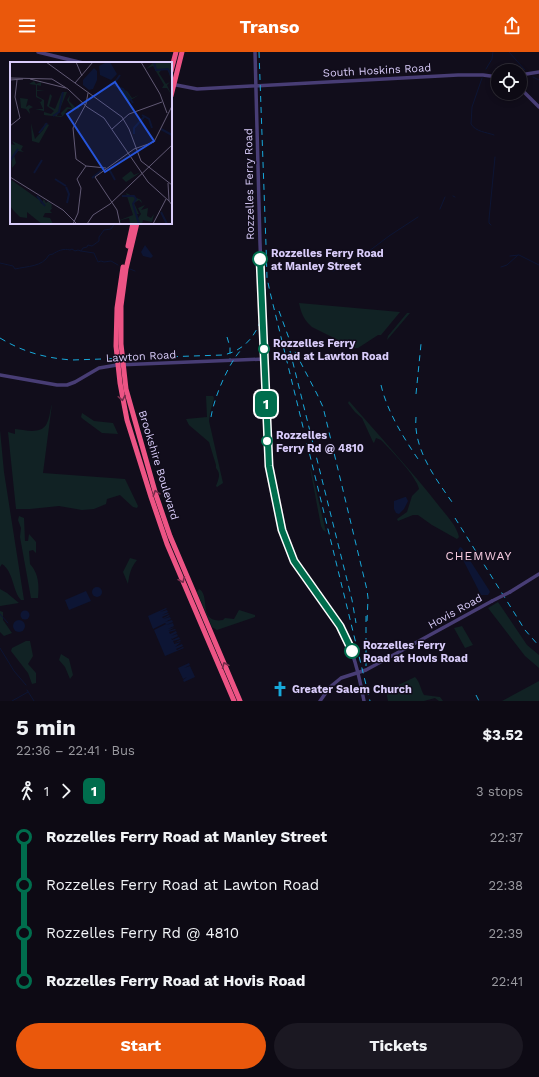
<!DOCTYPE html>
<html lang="en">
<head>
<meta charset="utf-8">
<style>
  body { margin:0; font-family:"Work Sans",sans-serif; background:#1b1822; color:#f1f3f6; height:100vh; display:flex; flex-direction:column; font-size:15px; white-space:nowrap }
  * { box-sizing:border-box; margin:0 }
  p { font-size:13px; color:#9a9aa0 }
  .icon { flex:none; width:22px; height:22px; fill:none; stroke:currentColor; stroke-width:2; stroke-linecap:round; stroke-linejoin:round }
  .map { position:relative; height:649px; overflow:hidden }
  .drawer { display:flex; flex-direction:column; background:#0d0a14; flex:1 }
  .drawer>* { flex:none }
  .badge { padding:0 8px; border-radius:6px; font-size:14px; line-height:26px }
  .controls { position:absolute; left:491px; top:12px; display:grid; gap:8px }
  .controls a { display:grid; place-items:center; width:36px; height:36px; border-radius:50%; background:#0d0a14; box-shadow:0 2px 6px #0003,0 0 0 1px #2d2b34; font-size:20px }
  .map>.badge { position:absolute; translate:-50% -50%; box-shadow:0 0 0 2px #fff }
  .legs { display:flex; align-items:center; gap:6px; height:44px; padding:0 16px; font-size:13px }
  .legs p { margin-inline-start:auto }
  .overview { display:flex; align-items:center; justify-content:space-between; height:68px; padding:0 16px }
  h1 { font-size:22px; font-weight:700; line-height:30px }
  .cta { display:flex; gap:8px; margin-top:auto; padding:8px 16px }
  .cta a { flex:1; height:46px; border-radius:24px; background:#ea580c; color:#fff; font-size:16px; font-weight:700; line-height:46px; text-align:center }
  .cta a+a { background:#1b1822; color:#f1f3f6 }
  ul { padding:0 16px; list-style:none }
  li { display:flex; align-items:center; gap:14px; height:48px; font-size:15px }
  li i { display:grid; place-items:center; width:6px; height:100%; margin:0 5px; background:currentColor }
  li i::after { content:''; width:10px; height:10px; margin:-5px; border:3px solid; border-radius:50%; background:#0d0a14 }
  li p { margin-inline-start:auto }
  li:first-child i { background:linear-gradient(#0000 50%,currentColor 0) }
  li:last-child i { background:linear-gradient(currentColor 50%,#0000 0) }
  header { display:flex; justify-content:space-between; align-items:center; height:52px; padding:0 16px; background:#ea580c; color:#fff; font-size:18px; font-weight:700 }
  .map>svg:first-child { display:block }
  .green { fill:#112224 }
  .water { fill:#0d1534 }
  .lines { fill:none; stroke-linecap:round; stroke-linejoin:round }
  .stream { stroke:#0d1534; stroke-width:1 }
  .minor { stroke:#483d75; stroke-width:3.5 }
  .highway { stroke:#ed5485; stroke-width:5 }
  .rail { stroke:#17a8da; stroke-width:1; stroke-dasharray:6 5; stroke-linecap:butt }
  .minor-bridge { stroke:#483d75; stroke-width:3.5 }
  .oneway { stroke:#742d4b }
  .line-1-casing { stroke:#fff; stroke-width:9 }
  .line-1 { stroke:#006d4d; stroke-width:6 }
  .stop-1-dot { fill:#fff; stroke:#006d4d; stroke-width:2 }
  .labels { text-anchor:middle; stroke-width:3; stroke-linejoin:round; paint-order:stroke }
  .street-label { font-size:11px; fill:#d9ccfa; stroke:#110d1b }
  .stop-label { font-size:11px; font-weight:bold; fill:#d9ccfa; stroke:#110d1b; text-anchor:start }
  .poi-label { font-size:11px; font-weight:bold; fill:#d9ccfa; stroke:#110d1b; text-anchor:start }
  .neighbourhood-label { font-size:12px; letter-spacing:1px; fill:#facee3; stroke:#110d1b }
  .inset-river { fill:none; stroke:#0d1534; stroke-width:2 }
  .inset-road { fill:none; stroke:#615974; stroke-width:1 }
  .view { fill:#2654da; fill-opacity:0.15; stroke:#2654da; stroke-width:2 }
  .inset-edge { fill:none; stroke:#d9ccfa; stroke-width:2 }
</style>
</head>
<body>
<header><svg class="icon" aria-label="menu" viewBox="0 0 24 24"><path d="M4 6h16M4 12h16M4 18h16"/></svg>Transo<svg class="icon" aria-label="share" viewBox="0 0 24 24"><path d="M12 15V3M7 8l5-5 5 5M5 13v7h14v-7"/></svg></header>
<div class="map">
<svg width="539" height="649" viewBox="0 0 539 649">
  <rect width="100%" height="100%" fill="#110d1b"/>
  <g class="green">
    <path d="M299,251L400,260L381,283H378L358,296H354L312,275C304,268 301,261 299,251Z"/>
    <polygon points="407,261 410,261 387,288 388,284"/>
    <path d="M206,344H213L214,346L210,361L209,369L223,431L217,435L216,434C219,426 221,422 216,416V413L209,390L189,373L186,367L207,365Z"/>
    <path d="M349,349C379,384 411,418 439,454C446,463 457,474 459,485L457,487L432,473L418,463H413L398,469L397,467L407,460L412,444L419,437C417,425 391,398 381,388L376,386L374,391L373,390L362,366L355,360L348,351Z"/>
    <path d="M52,352L43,421L125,427L138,454L137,456L133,455L120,443L107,447L106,452L94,457L82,458L59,454L30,457H16L8,380L15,382V377C25,378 42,383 47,371C50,365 50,358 52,352Z"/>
    <polygon points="82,361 94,369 113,371 118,382 102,381 83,367 81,365"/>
    <path d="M0,378L4,420L24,548H21C12,538 14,520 2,512L0,515Z"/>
    <polygon points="310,416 311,417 326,480 323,478 321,474"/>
    <path d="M19,464L24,466L25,489H28L29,482L36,490V501L33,498L29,499L30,512C39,522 39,533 38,546H31L20,485L21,476L18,468Z"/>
    <path d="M130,506L137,508C131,515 129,523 128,532L123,520Z"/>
    <polygon points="0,537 7,541 19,551 0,554"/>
    <path d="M199,537C211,543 197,572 223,568L225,566L234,567L239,558L255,563V565L217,578L212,575L197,540Z"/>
    <polygon points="498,550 527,593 539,603 539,616 525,604 488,556"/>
    <polygon points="0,559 3,560 3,568 12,581 4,584 0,580"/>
    <polygon points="462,574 473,593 465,596 454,576"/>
    <polygon points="26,589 30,589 33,604 28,612 36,621 36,631 32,632 28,621 11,599 12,596"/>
    <polygon points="61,602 69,607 73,623 70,627 65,615 59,608"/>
    <path d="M415,625C420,630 420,636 424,643L440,645L443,649H439L435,646L424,649H388L386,639Z"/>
    <polygon points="539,629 539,649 502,649"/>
  </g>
  <g class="water">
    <polygon points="145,193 153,204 151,206 143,204 141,200"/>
    <polygon points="405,445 406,445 408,449 404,457 399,462 396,461 394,457 394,449"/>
    <polygon points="460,495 462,496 489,538 490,540 488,543 481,543 458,498"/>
    <circle cx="97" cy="540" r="5"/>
    <polygon points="86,539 91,549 69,558 65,548"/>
    <polygon points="166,556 167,557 160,560 167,558 168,560 162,563 168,561 169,562 162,565 163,566 169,563 170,564 163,567 170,565 171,567 165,570 172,568 173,570 166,573 173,571 174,574 168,577 175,575 168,579 175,577 176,578 169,580 170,582 176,579 177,581 171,584 177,582 178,584 172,587 171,586 172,588 179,585 180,587 173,589 174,591 180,588 181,589 174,591 174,592 181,590 175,595 182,592 183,594 176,597 177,598 183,595 184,596 165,604 154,578 166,572 165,571 153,577 148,564"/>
    <circle cx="25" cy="563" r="4.5"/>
    <circle cx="19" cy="574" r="6"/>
    <polygon points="189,611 190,613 184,616 190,614 195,625 184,630 183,628 187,625 183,627 178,616"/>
  </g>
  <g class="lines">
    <g class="stream">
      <polyline points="509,0 525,18"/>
      <polyline points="486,17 492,7 493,0"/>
      <polyline points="533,25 539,28"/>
      <path d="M482,26L472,55L471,72C476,80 486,80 494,83"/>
      <polyline points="453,144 455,145"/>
      <polyline points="440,157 445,145"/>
      <polyline points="491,173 489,171 489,167 495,105"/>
      <polyline points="81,199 83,196 87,195 88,193 92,194 99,189 99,185 104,178 111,177 115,171"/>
      <polyline points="510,204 519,203 539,213"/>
      <path d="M0,211L13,214L15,217C28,214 42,215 49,203L53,202C57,199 64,196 70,198L72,197L75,199L78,198L81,199L94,201L98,210L101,209L104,210L111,209L118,213"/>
      <polyline points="501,215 507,213 518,203"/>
      <polyline points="130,217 135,219"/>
      <polyline points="333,219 352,212 389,184 418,165"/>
      <polyline points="0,562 8,571"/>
      <polyline points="0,596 14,619 26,633"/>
      <polyline points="27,638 34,649"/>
      <polyline points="12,649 28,640"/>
    </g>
    <g class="minor">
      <polyline points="38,0 83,11"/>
      <path d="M255,0L260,191L268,404C269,421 273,438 277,456C281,474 285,492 294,509L340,574C353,596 359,623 364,649"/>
      <polyline points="520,23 539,20"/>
      <polyline points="171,32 197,37 458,23 483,23 498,25"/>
      <polyline points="520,36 539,55"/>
      <polyline points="0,323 57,333 67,333 75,330 99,316 117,313 264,307"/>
      <polyline points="510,540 539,522"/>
      <polyline points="320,649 330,635 341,626 366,618 492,549"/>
    </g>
    <g class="highway">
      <polyline points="171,19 176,0"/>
      <polyline points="171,44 182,0"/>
      <polyline points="137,171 126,217 121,254 121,292 126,337 156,443 170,484 240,649"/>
      <polyline points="128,194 133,171"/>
      <polyline points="123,215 117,256 116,294 120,331 127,368 151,445 167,492 234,649"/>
    </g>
    <g class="rail">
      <polyline points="259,0 266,193 267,226 270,240 370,649"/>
      <polyline points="279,259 291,292 317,342 323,355 367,538 368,546 367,570"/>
      <polyline points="227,285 230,295 230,307"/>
      <path d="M0,286C23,300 45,306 72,308L223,303C254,297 266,266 265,237"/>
      <polyline points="290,299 352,548 356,571"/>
      <path d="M381,333C387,359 403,385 418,407"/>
      <polyline points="416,342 421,292"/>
      <path d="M211,365C214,346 228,312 241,298"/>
      <path d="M416,365C413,396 435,426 452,450"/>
      <polyline points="455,466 525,578 539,594"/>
      <polyline points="366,564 366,616"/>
      <polyline points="476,643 479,649"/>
    </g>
    <polyline class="minor-bridge" points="492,549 510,540"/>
  </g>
  <defs><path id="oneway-chevron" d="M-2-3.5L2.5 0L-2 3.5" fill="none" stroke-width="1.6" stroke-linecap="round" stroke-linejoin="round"/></defs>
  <g class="oneway">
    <use href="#oneway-chevron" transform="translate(122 346) rotate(79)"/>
    <use href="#oneway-chevron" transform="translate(156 441) rotate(-107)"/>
    <use href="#oneway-chevron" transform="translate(182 528) rotate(67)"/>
    <use href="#oneway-chevron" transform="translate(225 613) rotate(-113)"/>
  </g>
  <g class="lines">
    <g class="line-1-casing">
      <polyline id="line-1" points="260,207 269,414 282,478 294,509 340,574 352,599"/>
    </g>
    <use href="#line-1" class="line-1"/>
  </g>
  <defs>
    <g id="church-bare" transform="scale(1.2)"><path d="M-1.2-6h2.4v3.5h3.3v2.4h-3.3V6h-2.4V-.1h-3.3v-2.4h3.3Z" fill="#17a8da" stroke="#110d1b" stroke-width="2.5" paint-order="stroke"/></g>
  </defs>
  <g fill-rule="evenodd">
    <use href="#church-bare" x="280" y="637"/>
  </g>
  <g class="stop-1-dot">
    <circle cx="260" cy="207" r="7"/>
    <circle cx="264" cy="297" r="5"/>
    <circle cx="267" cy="389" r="5"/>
    <circle cx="352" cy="599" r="7"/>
  </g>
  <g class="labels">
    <g class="street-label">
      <text transform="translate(377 18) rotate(-3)" y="4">South Hoskins Road</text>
      <text transform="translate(249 132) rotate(-91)" y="4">Rozzelles Ferry Road</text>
      <text transform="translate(141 304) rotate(-3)" y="4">Lawton Road</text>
      <text transform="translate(159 413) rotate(73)" y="4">Brookshire Boulevard</text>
      <text transform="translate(455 559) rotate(-29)" y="4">Hovis Road</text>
    </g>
    <g class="stop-label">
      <text x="271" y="205">Rozzelles Ferry Road<tspan x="271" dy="13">at Manley Street</tspan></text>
      <text x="273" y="295">Rozzelles Ferry<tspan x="273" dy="13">Road at Lawton Road</tspan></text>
      <text x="276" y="387">Rozzelles<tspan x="276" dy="13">Ferry Rd @ 4810</tspan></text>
      <text x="363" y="597">Rozzelles Ferry<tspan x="363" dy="13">Road at Hovis Road</tspan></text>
    </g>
    <g class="poi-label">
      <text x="292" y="641">Greater Salem Church</text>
    </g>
    <g class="neighbourhood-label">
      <text x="479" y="508">CHEMWAY</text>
    </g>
  </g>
  <g transform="translate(10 10)">
    <rect width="162" height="162" fill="#110d1b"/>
    <path d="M144,0H162V21L158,8L152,7L149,11L156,22L160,20L157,23L161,32L157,26H152L154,23L143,4L136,7ZM24,19L26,22L31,20V24L27,23V28H35L27,29V34L34,38V49L25,47H33L30,40L27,39L31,40L32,38L26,35V23L19,22ZM108,27L117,29L122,36L129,33L119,39L122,45ZM52,30H57L47,54H52L51,51L57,45L62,46L57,38L60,33L59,39L66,46L70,42L69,47H58L53,54L51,55L34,53V50L41,52L44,49L37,44L40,32L42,34L39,44L45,47ZM10,36L18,37L16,45L19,43L23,45L19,47L20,52L16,47L11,46ZM21,61L25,77L33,68L35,61L39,63L29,81L22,79ZM2,79L13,84L11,88L14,90L8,89L4,93L6,101L2,106L0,82L5,83ZM121,109L124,113L131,110L116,120L112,116ZM0,117L28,137L30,135L31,142L34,137L36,141L38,139L42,143L41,146L43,145L40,149L42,151H35L33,155L40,156L43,162H32L17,150V156L10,155L4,149L0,144ZM116,131L131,138L132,141L129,138L124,141L129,152H127L128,156L131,152L128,146L135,143L131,148L138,146L137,154L141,156L144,152L142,160L133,158L132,162H117L120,161L119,156L111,158V161L110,158L123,153Z" fill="#112224"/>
    <path d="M97,0H100L107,12L101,18L90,13L89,4ZM84,6L87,9V18L83,27L79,28L73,23V18Z" fill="#0d1534"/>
    <path class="inset-river" d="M144,0L146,8L158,7L162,15M103,23L110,13M104,23L113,27L123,41M132,53L139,57L142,66M43,54L49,50L53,30M151,67L162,73M29,71L37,61M124,72V66L134,55M0,99L8,87M99,107L105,118M24,111L32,98M82,116L92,108M45,117L56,124M56,125L59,132L57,141M27,134L35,144M112,134H124L126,137L123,142L129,162M151,150L157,162"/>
    <path class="inset-road" d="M36,0L112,55L119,67L131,99L162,123M66,0L72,14M131,0L150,32L157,51M0,16L42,17L58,27L77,45L94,56L138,120L159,139M20,17L56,26M0,18L13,17M65,21L83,0M78,31L76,42L63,66L66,97L76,104L96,106M0,64L10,56L5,35L7,18M102,67L119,52L152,40M0,115L53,148L67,162M158,121L159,139L162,143M63,162L68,151L71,126L67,117L76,104M77,162L83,153L100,142L162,83M110,162L107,148L85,115L124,87L144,80L162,44M143,162L156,137"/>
    <path class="view" d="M105,20L144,79L95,110L57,52Z"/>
    <rect width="162" height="162" class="inset-edge"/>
  </g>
</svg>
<div class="controls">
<a><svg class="icon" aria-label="locate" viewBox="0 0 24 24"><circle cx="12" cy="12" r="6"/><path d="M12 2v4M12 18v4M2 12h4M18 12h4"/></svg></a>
</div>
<b class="badge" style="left:266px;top:352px;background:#006d4d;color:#fff">1</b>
</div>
<section class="drawer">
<div class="overview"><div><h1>5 min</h1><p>22:36 – 22:41 · Bus</p></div><b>$3.52</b></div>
<div class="legs"><svg class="icon" aria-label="walk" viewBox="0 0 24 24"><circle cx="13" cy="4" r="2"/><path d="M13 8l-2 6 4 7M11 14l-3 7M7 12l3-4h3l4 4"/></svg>1<svg class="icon" aria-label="forward" viewBox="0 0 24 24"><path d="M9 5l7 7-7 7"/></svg><b class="badge" style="background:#006d4d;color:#fff">1</b><p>3 stops</p></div>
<ul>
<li><i style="color:#006d4d"></i><b>Rozzelles Ferry Road at Manley Street</b><p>22:37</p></li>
<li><i style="color:#006d4d"></i><span>Rozzelles Ferry Road at Lawton Road</span><p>22:38</p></li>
<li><i style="color:#006d4d"></i><span>Rozzelles Ferry Rd @ 4810</span><p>22:39</p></li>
<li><i style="color:#006d4d"></i><b>Rozzelles Ferry Road at Hovis Road</b><p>22:41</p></li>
</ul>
<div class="cta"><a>Start</a><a>Tickets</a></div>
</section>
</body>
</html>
